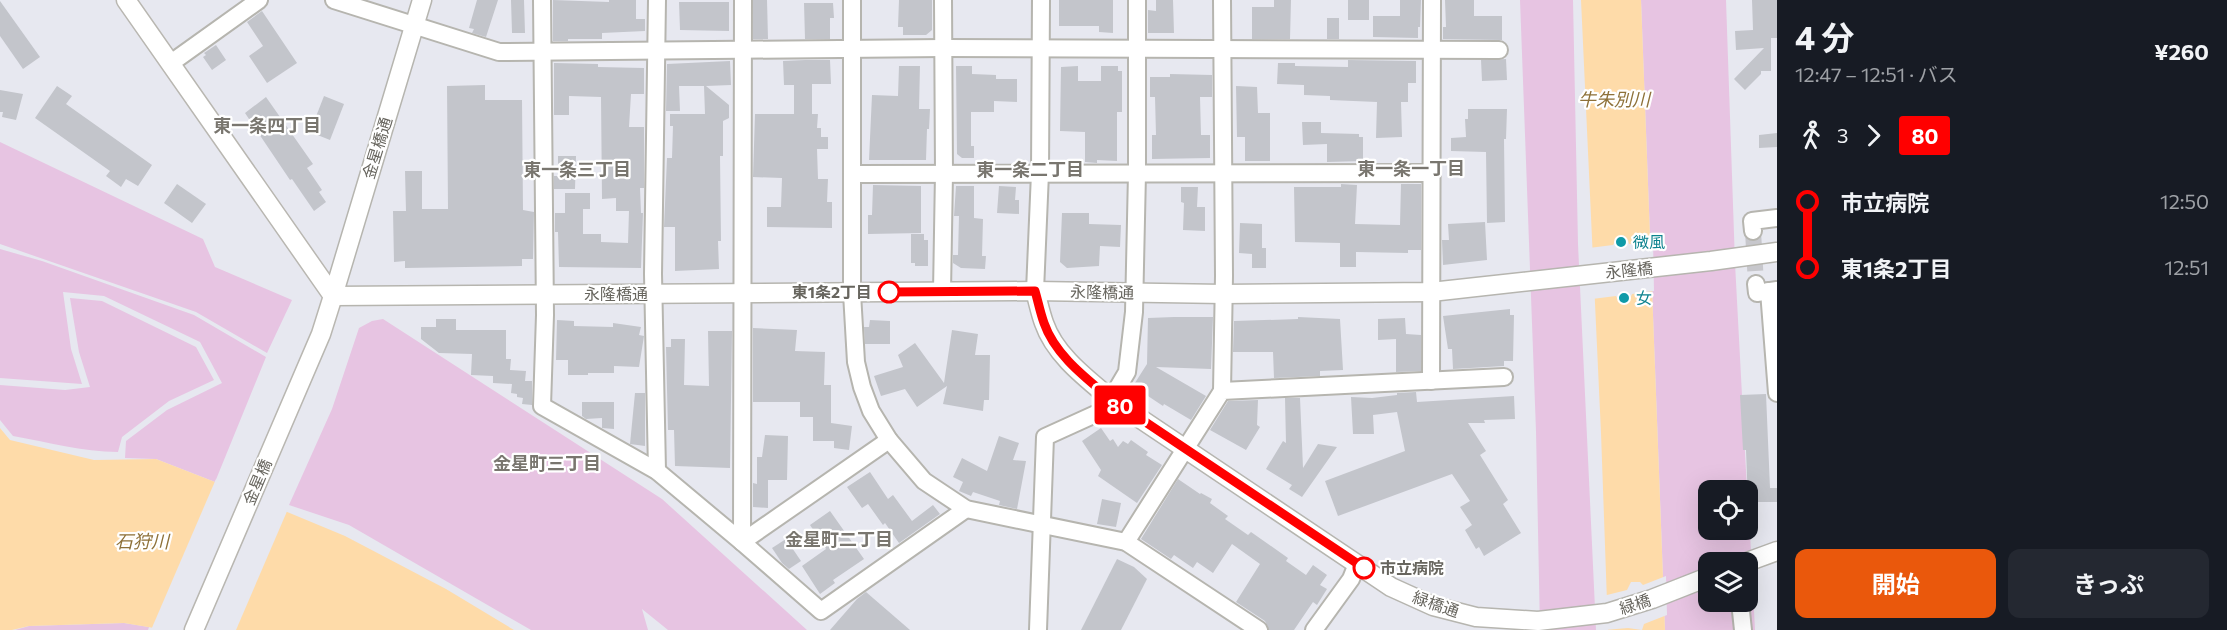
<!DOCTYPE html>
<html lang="ja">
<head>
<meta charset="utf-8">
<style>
  body { margin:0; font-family:Commissioner,"Noto Sans JP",sans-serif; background:#242831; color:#f1f3f6; height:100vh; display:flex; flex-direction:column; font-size:22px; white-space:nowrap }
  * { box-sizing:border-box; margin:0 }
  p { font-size:20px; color:#9ea1a6 }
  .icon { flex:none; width:33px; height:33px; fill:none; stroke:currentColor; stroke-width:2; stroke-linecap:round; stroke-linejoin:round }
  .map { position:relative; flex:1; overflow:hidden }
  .side { display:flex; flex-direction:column; background:#171b24; width:450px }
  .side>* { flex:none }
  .badge { padding:0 12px; border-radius:4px; font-size:21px; line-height:39px }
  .buttons { position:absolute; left:1698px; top:480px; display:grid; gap:12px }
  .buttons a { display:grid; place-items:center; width:60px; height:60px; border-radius:12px; background:#171b24; box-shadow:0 6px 24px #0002; font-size:30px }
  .map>.badge { position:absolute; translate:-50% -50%; box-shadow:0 0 0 3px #fff }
  .legs { display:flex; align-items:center; gap:9px; height:66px; padding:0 18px; font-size:20px }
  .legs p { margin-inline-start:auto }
  .overview { display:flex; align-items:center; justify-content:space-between; height:102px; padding:0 18px }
  h1 { font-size:33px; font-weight:700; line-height:45px }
  .action { display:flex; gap:12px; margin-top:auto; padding:12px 18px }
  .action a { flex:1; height:69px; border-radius:12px; background:#ea580c; color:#fff; font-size:24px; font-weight:700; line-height:69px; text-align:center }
  .action a+a { background:#242831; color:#f1f3f6 }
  ul { padding:0 18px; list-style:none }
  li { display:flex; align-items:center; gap:21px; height:66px; font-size:22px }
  li i { display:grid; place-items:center; width:9px; height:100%; margin:0 8px; background:currentColor }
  li i::after { content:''; width:15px; height:15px; margin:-8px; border:4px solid; border-radius:50%; background:#171b24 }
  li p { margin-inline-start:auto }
  li:first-child i { background:linear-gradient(#0000 50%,currentColor 0) }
  li:last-child i { background:linear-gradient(currentColor 50%,#0000 0) }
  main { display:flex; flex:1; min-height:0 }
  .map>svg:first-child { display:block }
  .green { fill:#e7c4e2; fill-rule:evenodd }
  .water { fill:#fedba9 }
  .pier { fill:#e7e8f0 }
  .building { fill:#c3c5cb }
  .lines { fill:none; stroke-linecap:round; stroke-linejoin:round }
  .minor-tunnel { stroke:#c7c7cc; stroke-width:16; stroke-dasharray:16 8; stroke-linecap:butt }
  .minor-casing { stroke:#b6b5af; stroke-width:20 }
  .tertiary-casing { stroke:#b6b5af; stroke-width:21 }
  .secondary-casing { stroke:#b9b7b1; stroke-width:21 }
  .minor { stroke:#fff; stroke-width:16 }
  .tertiary { stroke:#fff; stroke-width:18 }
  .secondary { stroke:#fff; stroke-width:18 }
  .line-1-casing { stroke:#fff; stroke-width:14 }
  .line-1 { stroke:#f00; stroke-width:9 }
  .culture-dot { fill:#0f9aa8; stroke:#fff; stroke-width:2 }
  .stop-1-dot { fill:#fff; stroke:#f00; stroke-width:3 }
  .labels { text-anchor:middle; stroke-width:4.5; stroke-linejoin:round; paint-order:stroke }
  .street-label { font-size:16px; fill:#67655e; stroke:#fff }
  .culture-label { font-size:16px; fill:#0d838f; stroke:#fff; text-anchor:start }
  .stop-label { font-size:16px; font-weight:bold; fill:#67655e; stroke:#fff; text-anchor:end }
  .water-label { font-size:18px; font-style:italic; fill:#8e7139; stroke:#fff }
  .neighbourhood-label { font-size:18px; font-weight:bold; fill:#79766f; stroke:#fff }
</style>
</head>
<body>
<main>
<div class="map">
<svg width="1777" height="630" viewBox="0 0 1777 630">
  <rect width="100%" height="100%" fill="#e7e8f0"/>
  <g class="green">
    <polygon points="1520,0 1573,0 1578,244 1596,630 1540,630 1536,431"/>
    <path d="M1641,0H1726L1735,263L1747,490H1708V530H1748V494L1755,630H1665ZM1708,562H1748V602H1708Z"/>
    <polygon points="0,142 203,239 215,267 292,300 267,353 196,312 0,244"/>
    <polygon points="0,249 42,261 194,315 266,357 215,482 156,459 125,458 126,441 167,410 222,383 200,342 104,296 63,292 71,349 82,384 0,378"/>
    <path d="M70,298L102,301L196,347L214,380L169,401L122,437L118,452C82,452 48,442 13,436L0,420V385L65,390L90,387L79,352Z"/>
    <polygon points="383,319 662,499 807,630 668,630 642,609 648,630 531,630 349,525 289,505 332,409 359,328 372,321"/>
    <polygon points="124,623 149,627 148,630 15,630 29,626"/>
  </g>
  <g class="water">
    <polygon points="1581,0 1641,0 1665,630 1608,630 1601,433"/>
    <polygon points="0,428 10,440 94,460 156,459 215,482 345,536 446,589 514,630 166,630 124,623 29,626 12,630 0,630"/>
  </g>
  <g class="pier">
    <polygon points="1621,236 1628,240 1629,244 1653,241 1654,291 1632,294 1629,301 1625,303 1618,300 1616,296 1592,299 1589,248 1613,245 1617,238"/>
    <polygon points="216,479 288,509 236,630 151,630"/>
    <polygon points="1666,576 1667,615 1644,624 1642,630 1628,628 1605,630 1603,596 1627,590 1631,582 1640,582 1643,585"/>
  </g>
  <g class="building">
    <polygon points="477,0 498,0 486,37 472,33 474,29 469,28"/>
    <polygon points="511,0 524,0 525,33 512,33"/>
    <polygon points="553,0 609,2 609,0 636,0 636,19 645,19 645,31 602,33 602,39 568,39 568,41 553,41"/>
    <polygon points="753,0 767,0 768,39 753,39"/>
    <polygon points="899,0 932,0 932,30 926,35 903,35 903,27 898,27"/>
    <polygon points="1059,0 1113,0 1113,33 1099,32 1099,26 1059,26"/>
    <polygon points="1156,0 1173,0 1174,33 1148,33 1148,10 1156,11"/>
    <polygon points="1274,0 1291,0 1290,39 1252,39 1252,7 1274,7"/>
    <rect x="1348" y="0" width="21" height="20"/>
    <polygon points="1400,0 1421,0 1420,27 1418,27 1418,38 1373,37 1373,16 1400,16"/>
    <polygon points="1445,0 1474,0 1474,16 1502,16 1502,40 1443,39 1443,27 1446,27"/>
    <polygon points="1752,0 1777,0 1777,38 1771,38 1771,71 1761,71 1761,74 1745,90 1734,79 1764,48 1736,50 1735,31 1753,30"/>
    <polygon points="0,1 40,57 23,69 0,36"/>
    <polygon points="679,2 729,2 729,31 680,30"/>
    <polygon points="804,3 833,3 834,18 830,18 830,39 805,39"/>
    <polygon points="262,11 297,63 267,83 249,56 263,46 247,22"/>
    <rect x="1327" y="18" width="12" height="21"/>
    <polygon points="216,45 226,60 212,70 203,57 206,55 204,53"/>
    <polygon points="1506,59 1507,80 1482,81 1481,60"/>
    <polygon points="805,60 830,60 831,84 812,84 812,114 818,114 817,128 821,128 821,137 828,137 828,149 817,149 818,179 828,179 827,202 832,202 832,228 767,227 767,207 781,207 782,178 753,177 755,114 794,114 794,85 784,85 783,61"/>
    <polygon points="1348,60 1416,61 1416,83 1408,83 1408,102 1401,102 1402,137 1376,138 1377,102 1330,100 1330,96 1304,95 1304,85 1277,84 1278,63 1295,63 1295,66 1348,67"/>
    <polygon points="730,61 731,85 706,86 729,105 729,118 723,121 723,156 720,156 721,241 718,241 719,269 675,271 675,227 664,227 667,158 672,158 673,126 670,126 670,114 705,114 704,86 679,86 680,111 666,111 667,64"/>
    <polygon points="554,63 598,64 598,67 644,68 644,94 631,94 629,127 644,127 644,188 640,188 641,213 643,213 641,268 559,267 558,232 555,232 555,213 565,213 565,193 590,193 590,209 583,209 583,234 601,234 601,242 628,243 629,211 616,211 616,198 602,199 601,97 569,96 569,115 554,115"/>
    <polygon points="899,66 920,66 919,109 930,109 929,129 927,129 926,160 869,160 872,95 898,96"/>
    <polygon points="956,66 972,66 972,74 996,75 996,79 1017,79 1017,102 994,101 994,112 971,112 971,146 974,146 974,158 962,158 957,154"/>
    <polygon points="1078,66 1078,81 1101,81 1101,66 1118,66 1118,71 1122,71 1122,112 1117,112 1117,161 1097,160 1097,163 1085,162 1085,132 1060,131 1061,67"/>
    <polygon points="1170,74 1212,75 1212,97 1200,97 1201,135 1210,135 1210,158 1152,159 1152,135 1156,135 1155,97 1150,97 1150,77 1170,77"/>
    <polygon points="485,85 485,100 522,100 523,210 534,212 533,259 522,259 522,266 405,268 405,261 394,262 393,211 406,211 405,171 422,171 422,209 448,209 447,86"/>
    <polygon points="57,86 72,96 66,104 152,165 138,186 126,179 121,187 106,176 110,171 35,118"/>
    <polygon points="1236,86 1257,87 1258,113 1270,113 1270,161 1245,161 1245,137 1237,137"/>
    <polygon points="0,90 23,94 16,120 2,117 3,112 0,112"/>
    <polygon points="324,96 344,104 330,140 310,132"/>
    <polygon points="266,97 313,164 307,168 322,190 319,192 326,202 314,211 292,179 290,180 245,113"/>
    <polygon points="1468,109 1507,109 1506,139 1504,139 1505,222 1487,223 1486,152 1451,151 1451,138 1466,137 1465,119 1468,119"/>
    <polygon points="1302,122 1321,122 1321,133 1359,134 1359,137 1363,137 1363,161 1327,162 1327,144 1303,145"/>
    <polygon points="1777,133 1777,147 1759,148 1759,135"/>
    <polygon points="558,156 576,156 575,189 554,189 554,176 558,176"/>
    <polygon points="177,184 206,204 192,223 164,203"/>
    <polygon points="1341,184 1357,185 1355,224 1400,225 1401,184 1421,184 1421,250 1408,250 1408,253 1356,252 1356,267 1340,267 1340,243 1295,242 1294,187 1341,187"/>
    <polygon points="873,185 921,186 921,233 868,234 868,215 872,215"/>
    <polygon points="956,186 974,186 974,218 983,219 982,256 986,256 985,269 961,268 953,263 953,255 958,255 959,216 954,216"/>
    <polygon points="999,186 1016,187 1015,200 1019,200 1019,214 997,213"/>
    <polygon points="1181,187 1198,187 1197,207 1205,207 1205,231 1183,230 1184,203 1181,202"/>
    <polygon points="1062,213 1089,213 1089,224 1121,225 1120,247 1100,246 1099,266 1067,268 1060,262"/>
    <polygon points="1485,222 1487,260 1443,265 1442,240 1449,240 1448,224"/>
    <polygon points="1240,223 1262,224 1262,248 1266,248 1266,268 1252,268 1252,254 1239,253"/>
    <polygon points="911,234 924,234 924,240 928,240 928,266 915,266 915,263 911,263"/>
    <polygon points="1510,309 1510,315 1514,315 1513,361 1504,361 1504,366 1453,369 1452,349 1448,349 1443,316"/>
    <polygon points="1174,317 1213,317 1211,369 1156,367 1206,396 1191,420 1164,404 1163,406 1133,386 1147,364 1148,318"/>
    <polygon points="1298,317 1340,319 1343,370 1320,371 1320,376 1274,378 1273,352 1233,352 1234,321 1298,319"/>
    <polygon points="1405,318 1406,334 1421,335 1421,371 1396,372 1396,339 1378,340 1378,319"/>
    <polygon points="436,319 456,319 456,330 506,330 506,359 511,359 510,370 526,371 525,381 532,381 532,405 522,404 523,398 517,397 517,394 511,393 512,384 493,383 493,376 471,375 472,354 439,353 421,339 421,327 436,327"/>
    <polygon points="557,320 574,321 574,326 613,327 613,323 641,327 639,335 644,336 639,367 614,366 614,373 588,373 588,375 568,375 568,360 556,360"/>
    <polygon points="870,320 890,321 890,344 865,344 864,327 869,327"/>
    <polygon points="753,328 797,330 795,351 825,352 824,385 831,385 831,423 852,426 849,450 834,448 834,441 813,441 813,417 800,417 800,402 753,402"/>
    <polygon points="952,330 978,334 975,355 990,355 989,400 984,400 983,411 943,404 947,386 917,407 905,389 881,396 874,376 903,367 898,355 915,343 944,383"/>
    <polygon points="708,331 732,331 730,468 675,466 674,430 668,430 666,347 671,347 671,339 685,339 684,385 709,386"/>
    <polygon points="1416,392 1417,402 1514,396 1515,419 1484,420 1485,423 1468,423 1486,451 1480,455 1508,500 1503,504 1521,533 1484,556 1479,547 1476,549 1465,530 1472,525 1460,507 1470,501 1452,474 1338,516 1325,481 1405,451 1397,412 1373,415 1374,434 1353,434 1351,397 1372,398 1397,395 1397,393"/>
    <polygon points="635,393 645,393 645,446 630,444"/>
    <polygon points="1766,394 1770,488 1777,488 1777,502 1748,502 1746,450 1743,450 1740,395"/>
    <polygon points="1285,398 1300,398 1303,468 1318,444 1337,447 1302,497 1289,489 1292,485 1266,469 1283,441 1286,443"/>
    <polygon points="1258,400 1257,425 1260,427 1246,450 1210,430 1228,401"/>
    <polygon points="582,402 614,402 614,429 602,428 602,418 586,419 582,416"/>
    <polygon points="1101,428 1110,441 1113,439 1118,447 1123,441 1128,444 1131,440 1148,452 1146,455 1162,465 1137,503 1098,476 1101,470 1082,441"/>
    <polygon points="765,435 788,436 787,480 768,480 768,508 753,507 753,483 757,484 757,457 762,457"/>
    <polygon points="999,436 1019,443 1013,460 1026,461 1017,509 999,505 1000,501 973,492 971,496 959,491 963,482 953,477 962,458 987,471"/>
    <polygon points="870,472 888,499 893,495 912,521 933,505 940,514 899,543 885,523 883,525 868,504 862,508 847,487"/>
    <polygon points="1178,479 1200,494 1201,493 1212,499 1210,503 1228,516 1225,519 1248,535 1251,532 1288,558 1286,561 1306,575 1313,565 1327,575 1320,585 1327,589 1317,605 1313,602 1294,630 1269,630 1265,621 1236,602 1260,564 1232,544 1213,573 1197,562 1193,568 1174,555 1171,559 1141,539"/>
    <polygon points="1102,499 1121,503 1116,527 1097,524"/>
    <polygon points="830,511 864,559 833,580 835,583 820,594 802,566 826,549 810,525"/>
    <polygon points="786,539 801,561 789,569 782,563 772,548"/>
    <polygon points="1117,559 1134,567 1147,579 1121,630 1081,630"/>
    <polygon points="866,592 910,630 830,630 857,599"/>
  </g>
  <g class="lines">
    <polyline class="minor-tunnel" points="1753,231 1756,284"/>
    <g class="minor-casing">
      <g id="minor">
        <polyline points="334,0 499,52 944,48 1499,50"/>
        <polyline points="542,0 545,315 542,406 657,471 742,542 821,611 966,509"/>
        <polyline points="657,0 653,274 657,471"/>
        <polyline points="852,0 852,293 856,362 862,387 871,411 889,440 924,481 966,509 1126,542 1259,630"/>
        <polyline points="1222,0 1224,276 1222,391"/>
        <polyline points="171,63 259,0"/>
        <polyline points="853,174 1432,173"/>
        <polyline points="1753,231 1752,221 1777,218"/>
        <polyline points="1756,284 1757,293 1777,290"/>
        <polyline points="1035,291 1040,173 1041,0"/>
        <polyline points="1769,291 1777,393"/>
        <polyline points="942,292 944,173 943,0"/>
        <polyline points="1431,381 1432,0"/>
        <polyline points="742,542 743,0"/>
        <polyline points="742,542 889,440"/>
        <polyline points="1126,542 1222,391 1504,377"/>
        <polyline points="1740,602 1743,630"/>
        <polyline points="1038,630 1045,437 1100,412 1111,399 1127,372 1134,312 1137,173 1137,0"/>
        <polyline points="1314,630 1351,579 1357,564"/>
      </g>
    </g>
    <g class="tertiary-casing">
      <g id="tertiary">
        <polyline points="422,0 333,296 1035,291 1224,294 1431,292 1711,261 1777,252"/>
        <path d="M1035,291C1038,301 1040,312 1044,323C1055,355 1086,378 1111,399L1391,587L1433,606L1476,617L1538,621L1607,613L1652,599L1708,577"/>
        <polyline points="1747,562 1777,551"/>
      </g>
    </g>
    <g class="secondary-casing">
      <polyline id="secondary" points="126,0 333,296 321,334 194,630"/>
    </g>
    <use href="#minor" class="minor"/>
    <use href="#tertiary" class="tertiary"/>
    <use href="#secondary" class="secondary"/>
  </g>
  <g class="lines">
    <g class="line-1-casing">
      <path id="line-1" d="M889,292L1035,291C1038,301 1040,312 1044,323C1055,355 1086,378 1111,399L1364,568"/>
    </g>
    <use href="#line-1" class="line-1"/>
  </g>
  <g class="culture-dot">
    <circle cx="1621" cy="242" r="6"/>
    <circle cx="1624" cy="298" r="6"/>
  </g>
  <g class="stop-1-dot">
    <circle cx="889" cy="292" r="10"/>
    <circle cx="1364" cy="568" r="10"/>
  </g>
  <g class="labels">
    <g class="street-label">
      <text transform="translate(377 148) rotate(-73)" y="6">金星橋通</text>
      <text transform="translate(1629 270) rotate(-6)" y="6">永隆橋</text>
      <text transform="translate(1102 292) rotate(1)" y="6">永隆橋通</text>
      <text x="616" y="300">永隆橋通</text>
      <text transform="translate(257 482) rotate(-67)" y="6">金星橋</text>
      <text transform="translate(1436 604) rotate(19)" y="6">緑橋通</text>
      <text transform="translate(1635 604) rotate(-18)" y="6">緑橋</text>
    </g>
    <g class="culture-label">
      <text x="1633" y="248">微風</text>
      <text x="1636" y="304">女</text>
    </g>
    <g class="stop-label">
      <text x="872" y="298">東1条2丁目</text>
      <text x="1380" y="574" text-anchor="start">市立病院</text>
    </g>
    <g class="water-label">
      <text x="1614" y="106">牛朱別川</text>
      <text x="142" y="548">石狩川</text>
    </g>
    <g class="neighbourhood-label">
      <text x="267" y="132">東一条四丁目</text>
      <text x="1411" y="175">東一条一丁目</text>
      <text x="577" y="176">東一条三丁目</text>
      <text x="1030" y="176">東一条二丁目</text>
      <text x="547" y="470">金星町三丁目</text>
      <text x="839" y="546">金星町二丁目</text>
    </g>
  </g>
</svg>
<div class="buttons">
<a><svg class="icon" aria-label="locate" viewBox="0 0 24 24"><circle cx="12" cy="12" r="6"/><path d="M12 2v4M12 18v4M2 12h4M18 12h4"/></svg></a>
<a><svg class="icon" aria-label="layers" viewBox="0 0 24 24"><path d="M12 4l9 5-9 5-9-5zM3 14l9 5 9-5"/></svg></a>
</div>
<b class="badge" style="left:1120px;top:405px;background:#f00;color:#fff">80</b>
</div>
<section class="side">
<div class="overview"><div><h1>4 分</h1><p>12:47 – 12:51 · バス</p></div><b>¥260</b></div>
<div class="legs"><svg class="icon" aria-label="walk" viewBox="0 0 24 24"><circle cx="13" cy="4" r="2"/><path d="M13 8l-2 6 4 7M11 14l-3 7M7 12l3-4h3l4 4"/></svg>3<svg class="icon" aria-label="forward" viewBox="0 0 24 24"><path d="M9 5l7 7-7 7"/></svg><b class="badge" style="background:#f00;color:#fff">80</b></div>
<ul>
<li><i style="color:#f00"></i><b>市立病院</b><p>12:50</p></li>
<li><i style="color:#f00"></i><b>東1条2丁目</b><p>12:51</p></li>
</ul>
<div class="action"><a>開始</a><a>きっぷ</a></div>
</section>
</main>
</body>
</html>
